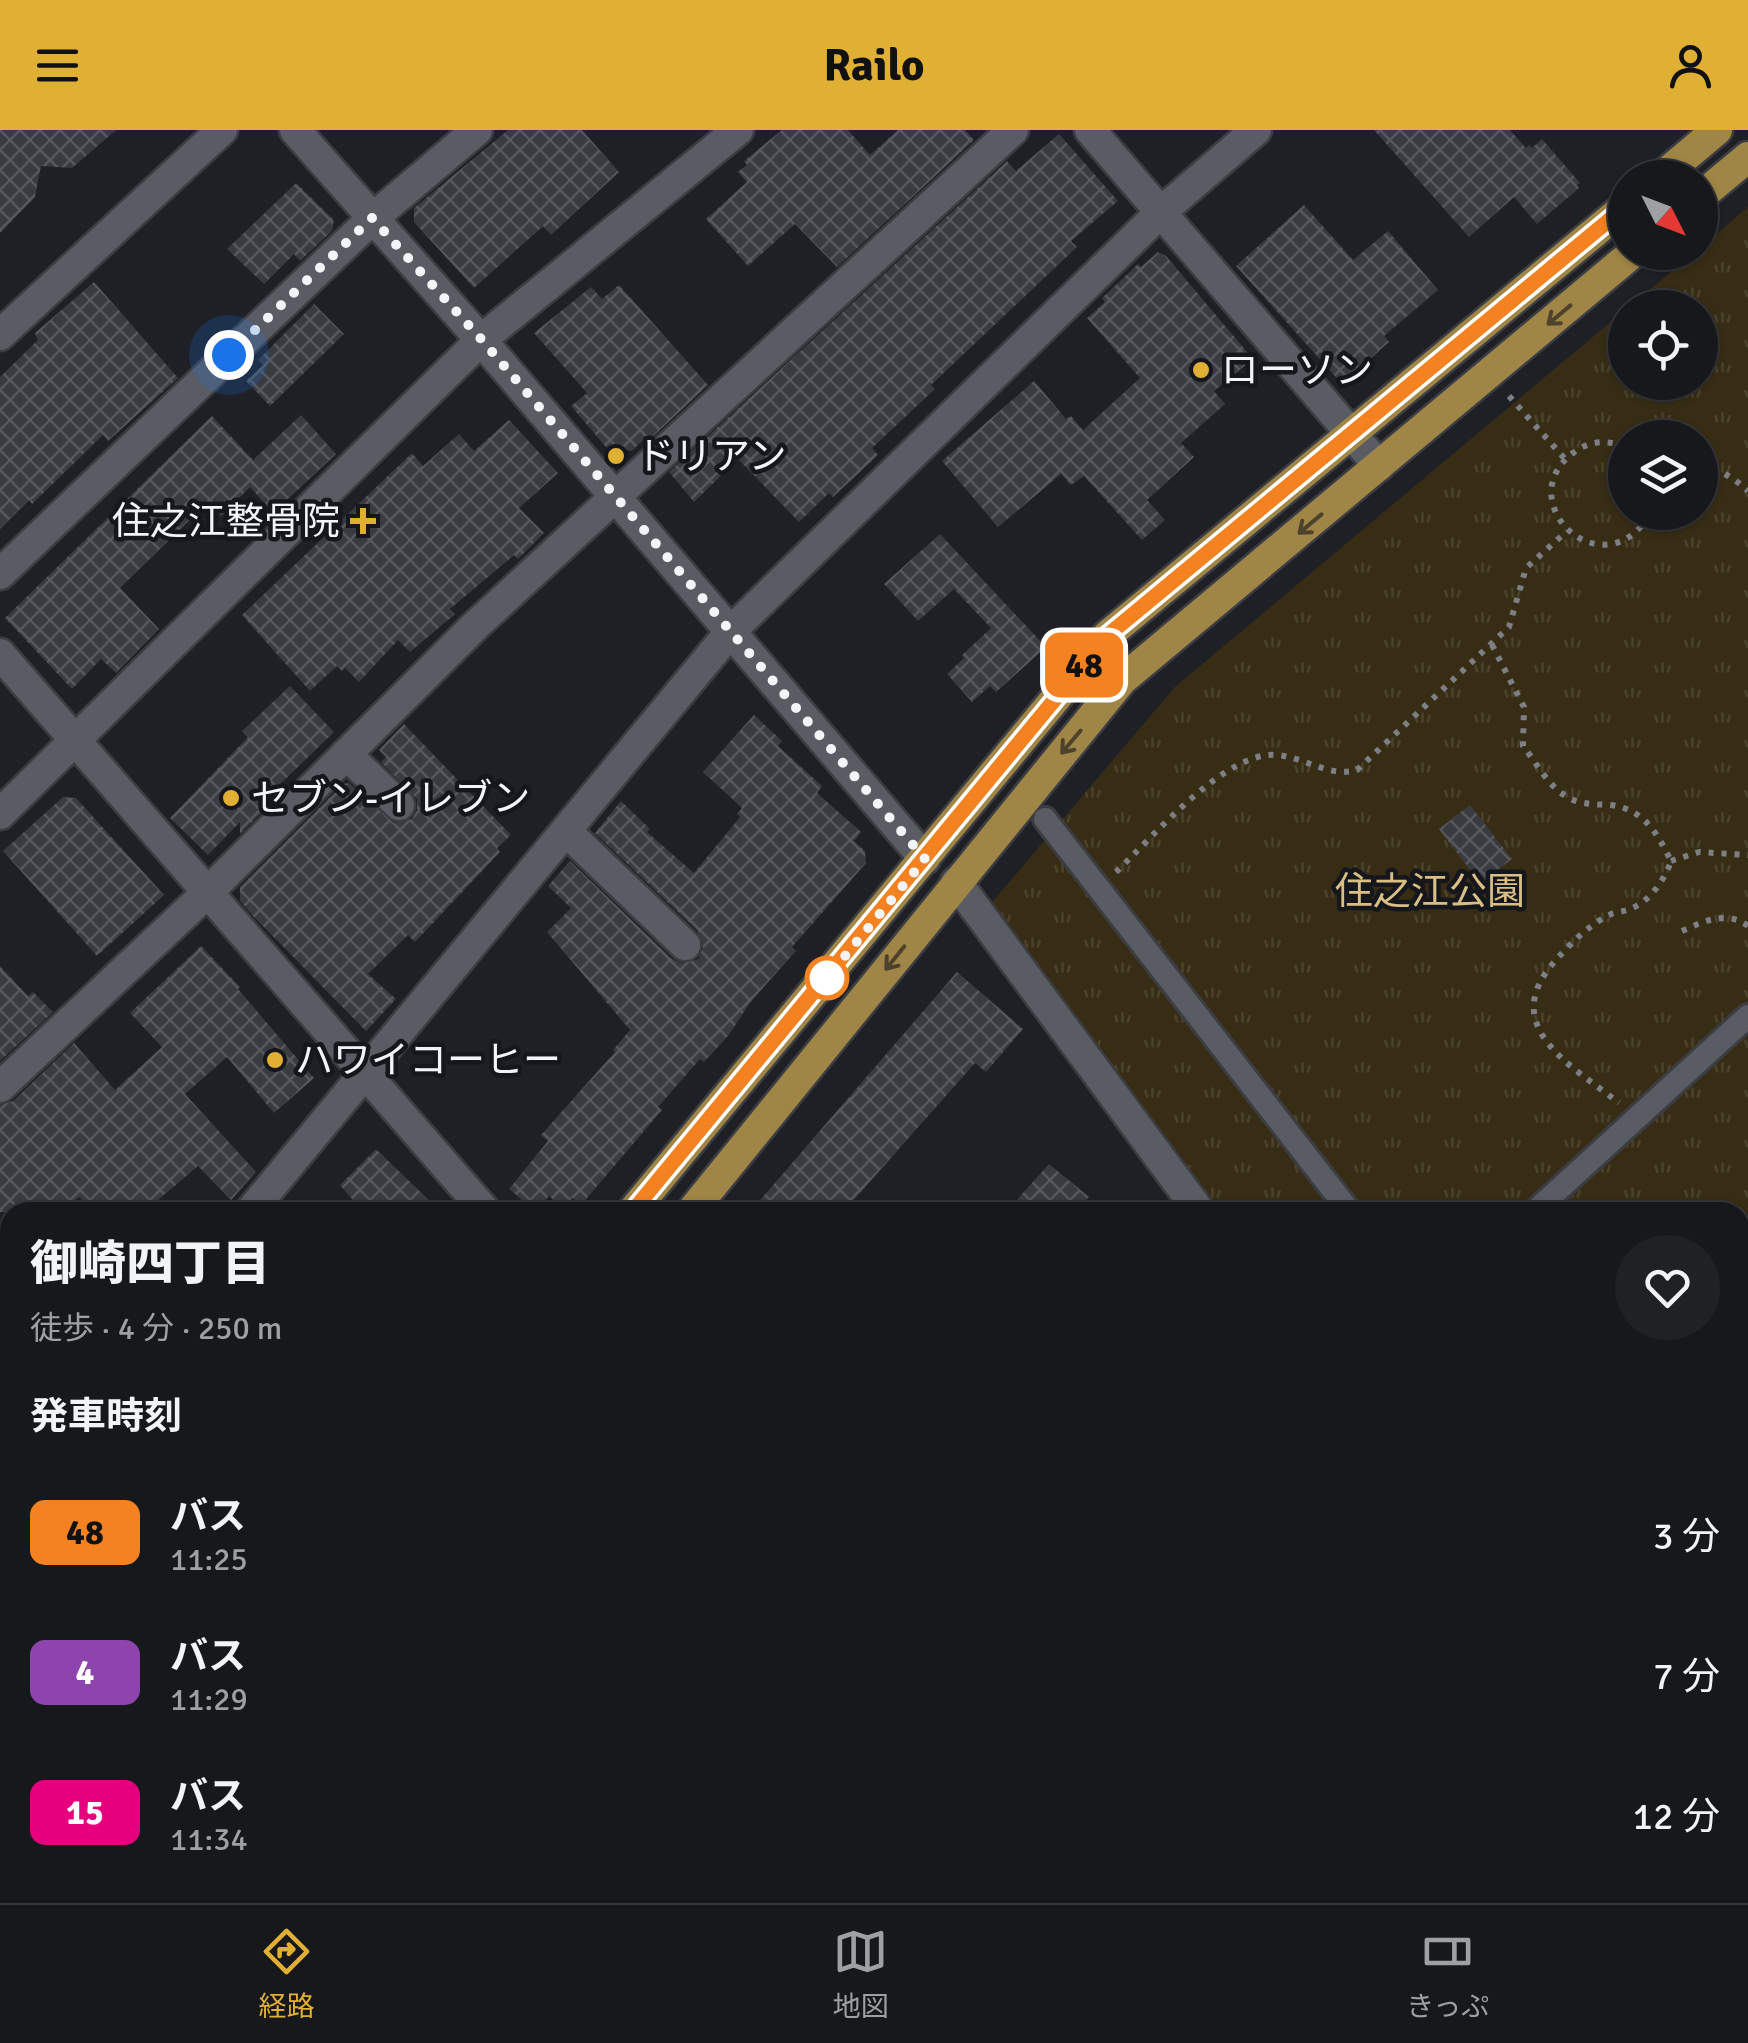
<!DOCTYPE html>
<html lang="ja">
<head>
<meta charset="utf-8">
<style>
  body { margin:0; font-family:Signika,"Noto Sans JP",sans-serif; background:#202125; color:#f1f3f6; height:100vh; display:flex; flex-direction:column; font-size:38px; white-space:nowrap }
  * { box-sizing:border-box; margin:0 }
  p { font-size:32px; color:#9ea0a3 }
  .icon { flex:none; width:55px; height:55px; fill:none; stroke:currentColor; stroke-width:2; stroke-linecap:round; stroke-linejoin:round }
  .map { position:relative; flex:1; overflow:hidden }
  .side { position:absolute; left:0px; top:1072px; width:1750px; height:702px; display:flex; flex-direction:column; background:#17181c; border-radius:30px 30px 0 0; box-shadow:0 2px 8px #0004,0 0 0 2px #36373b }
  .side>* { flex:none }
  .badge { padding:0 20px; border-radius:15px; font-size:35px; line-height:65px }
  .needle { width:65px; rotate:132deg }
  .fabs { position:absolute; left:1608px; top:30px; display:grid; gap:20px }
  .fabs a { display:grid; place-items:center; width:110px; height:110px; border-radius:50%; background:#17181c; box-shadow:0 2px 8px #0004,0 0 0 2px #36373b; font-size:50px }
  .you { position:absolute; width:50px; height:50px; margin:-25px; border:8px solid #fff; border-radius:50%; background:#1a73e8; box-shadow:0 0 0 15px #1a73e833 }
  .map>.badge { position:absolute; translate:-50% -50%; box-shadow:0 0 0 5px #fff }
  h2 { padding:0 30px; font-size:38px; line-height:90px }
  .round { display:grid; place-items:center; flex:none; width:105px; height:105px; border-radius:52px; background:#202125 }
  .overview { display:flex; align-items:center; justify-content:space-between; height:170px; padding:0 30px }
  h1 { font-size:48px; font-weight:800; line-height:75px }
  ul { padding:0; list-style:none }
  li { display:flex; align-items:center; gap:30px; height:140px; padding:0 30px }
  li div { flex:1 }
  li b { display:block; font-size:38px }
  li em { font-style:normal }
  li .badge { min-width:110px; font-weight:700; text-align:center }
  header { display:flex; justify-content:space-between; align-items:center; height:130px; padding:0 30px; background:#e0b034; color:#111; font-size:45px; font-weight:800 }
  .tab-bar { display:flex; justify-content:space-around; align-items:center; height:140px; border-top:2px solid #36373b; background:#17181c; font-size:28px; color:#9ea0a3 }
  .tab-bar a { display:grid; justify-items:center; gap:5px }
  .tab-bar .on { color:#e0b034 }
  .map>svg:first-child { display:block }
  .grass { fill:#372d15 }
  .park { fill:url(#park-tufts); fill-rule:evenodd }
  .building { fill:url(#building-cross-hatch) }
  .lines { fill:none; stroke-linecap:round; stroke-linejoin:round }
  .pedestrian-casing { stroke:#3c3d42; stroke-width:28 }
  .minor-casing { stroke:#3c3d42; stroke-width:35 }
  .tertiary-casing { stroke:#3c3d42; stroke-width:35 }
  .primary-casing { stroke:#3c3d42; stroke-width:35 }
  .path { stroke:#7d7f84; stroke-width:6; stroke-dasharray:5 8; stroke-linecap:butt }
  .pedestrian { stroke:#5a5c63; stroke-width:22 }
  .minor { stroke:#5a5c63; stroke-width:30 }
  .tertiary { stroke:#5a5c63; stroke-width:30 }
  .primary { stroke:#a08646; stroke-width:30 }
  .oneway { stroke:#4d432d }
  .line-casing { stroke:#fff; stroke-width:22 }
  .line { stroke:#f58220; stroke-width:15 }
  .walk { stroke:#f2f4f8; stroke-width:10; stroke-dasharray:0 18 }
  .poi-dot { fill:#e0b034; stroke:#15171d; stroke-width:4 }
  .stop-dot { fill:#fff; stroke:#f58220; stroke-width:5 }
  .labels { text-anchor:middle; stroke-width:9; stroke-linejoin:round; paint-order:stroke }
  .poi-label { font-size:38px; fill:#f2f4f8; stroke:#15171d; text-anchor:start }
  .park-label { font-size:38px; fill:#dabf84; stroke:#15171d }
</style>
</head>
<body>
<header><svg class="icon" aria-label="menu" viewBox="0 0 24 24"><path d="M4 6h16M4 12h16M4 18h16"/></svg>Railo<svg class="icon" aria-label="person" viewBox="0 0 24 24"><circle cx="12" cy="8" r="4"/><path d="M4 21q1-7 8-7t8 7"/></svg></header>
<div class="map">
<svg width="1748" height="1773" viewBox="0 0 1748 1773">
  <defs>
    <pattern id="park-tufts" width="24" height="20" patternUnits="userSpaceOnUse" patternTransform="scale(2.5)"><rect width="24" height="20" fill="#372d15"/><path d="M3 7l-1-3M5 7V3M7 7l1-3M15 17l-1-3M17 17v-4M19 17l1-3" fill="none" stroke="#4b422c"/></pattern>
    <pattern id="building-cross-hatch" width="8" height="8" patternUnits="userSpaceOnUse" patternTransform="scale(2.5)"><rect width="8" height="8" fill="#393b41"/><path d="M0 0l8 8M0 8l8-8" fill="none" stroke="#56585d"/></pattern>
  </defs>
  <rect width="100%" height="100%" fill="#1f2026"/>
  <polygon class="grass" points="871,1765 961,1765 951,1773 862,1773"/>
  <path class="park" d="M1748,77V1773H1731L1725,1765H1740V1082H1217L989,776L1175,557L1625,180V252H1700V178L1629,177L1694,123L1700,122V118ZM1625,308H1700V382H1625Z"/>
  <g class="building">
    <polygon points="0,0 116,0 72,38 41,36 35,67 0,103"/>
    <polygon points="508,0 582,0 619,42 551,105 543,96 474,158 414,92 414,78"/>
    <polygon points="782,0 848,0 870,25 898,0 965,0 974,10 837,137 795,94 748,136 706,89 747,52 738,42 747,35 744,31"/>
    <polygon points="1374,0 1510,0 1526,18 1529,15 1532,18 1542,9 1580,53 1577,55 1579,58 1537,94 1514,67 1469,107"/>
    <polygon points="1059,4 1118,71 1071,111 1077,117 931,255 935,259 872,318 878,325 833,367 829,363 799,392 738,329 694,372 669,342 1007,31 1016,41"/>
    <polygon points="296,53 334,90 332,101 300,131 294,124 264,154 227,119"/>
    <polygon points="1304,75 1353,130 1388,101 1438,160 1384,206 1389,212 1342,254 1236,136"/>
    <polygon points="1158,122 1166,126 1253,229 1214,261 1225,274 1181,313 1194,327 1147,370 1165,390 1142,410 1084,346 1071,355 1061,344 998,397 942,331 1034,251 1066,289 1071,286 1083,300 1140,248 1087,188 1105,172 1102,168 1138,134 1141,137"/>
    <polygon points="94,152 178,248 108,311 103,305 32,374 29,370 0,399 0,247 38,210 35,203"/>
    <polygon points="619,155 708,255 646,313 643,310 632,321 606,317 571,276 587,263 534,203 591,157 602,169"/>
    <polygon points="314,174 344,204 270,276 246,251 263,235 258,230"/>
    <polygon points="301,285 336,324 273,383 250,357 221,386 208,372 120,458 159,499 116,543 101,529 72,559 5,488 212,286 253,330"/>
    <polygon points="509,290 558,343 519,378 544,403 518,429 514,425 450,479 455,484 410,522 398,510 359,552 345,538 342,541 337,536 310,561 242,485 412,323 423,336 459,304 474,321"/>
    <polygon points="940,404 1046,517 996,562 990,556 972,572 947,544 964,528 962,525 991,498 954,459 918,491 884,454"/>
    <polygon points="290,556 334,602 272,662 283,661 240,704 240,692 208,725 170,688 248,607 242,601"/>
    <polygon points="754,585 782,611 778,616 822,656 817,663 861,702 854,711 865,721 866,733 792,817 796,821 752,870 728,906 704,932 700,929 658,977 662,980 581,1075 572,1068 567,1075 561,1070 558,1074 549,1066 536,1082 509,1059 548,1011 541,1005 615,922 613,920 630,900 547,802 571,778 548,756 570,731 672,829 682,833 698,829 703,818 698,801 595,703 621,671 650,699 647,702 694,743 740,687 737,684 742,678 703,642"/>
    <polygon points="404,594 511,705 497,718 500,722 415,812 408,805 368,844 396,869 366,901 253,786 240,771 240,757 343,654 349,653 394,693 412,689 417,680 417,669 381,632 386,627 379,620"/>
    <polygon points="63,667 76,668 164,765 97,826 3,721"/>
    <polygon points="1470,675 1512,729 1480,753 1439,699"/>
    <polygon points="201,816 240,857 238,859 314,948 274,983 227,927 185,964 256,1042 231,1070 198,1036 144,1082 93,1082 79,1067 62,1082 0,1082 0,975 13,971 74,913 115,960 162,917 130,883"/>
    <polygon points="0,836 28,866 33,862 53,882 0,931"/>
    <polygon points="957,842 1023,899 986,942 975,933 843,1082 750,1082"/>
    <polygon points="376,1019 441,1082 363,1082 340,1055"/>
    <polygon points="1049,1034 1089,1067 1076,1082 1006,1082"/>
  </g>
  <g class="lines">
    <g class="pedestrian-casing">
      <g id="pedestrian">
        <polyline points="1045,689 1350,1082"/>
        <polyline points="1534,1082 1748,886"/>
        <polyline points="1740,1604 1748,1612"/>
      </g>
    </g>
    <g class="minor-casing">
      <g id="minor">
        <polyline points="1090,0 1379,336"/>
        <polyline points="0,205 222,0"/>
        <polyline points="0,444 373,88 477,0"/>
        <polyline points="346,624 399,675"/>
        <polyline points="566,701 685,815"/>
        <polyline points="956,752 1200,1082"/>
        <polyline points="0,957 207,763 475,496 1013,0"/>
        <polyline points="250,1082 731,501 1160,83 1256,0"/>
        <polyline points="0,1326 10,1338"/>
        <polyline points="0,1386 10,1374"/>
        <polyline points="377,1765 384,1773"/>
        <polyline points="1060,1765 1067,1773"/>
        <polyline points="1705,1765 1711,1773"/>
        <polyline points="515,1773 521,1765"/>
        <polyline points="989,1773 999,1765"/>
        <polyline points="1341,1773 1351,1765"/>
      </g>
    </g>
    <g class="tertiary-casing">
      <g id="tertiary">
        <polyline points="295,0 481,210 925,729"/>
        <polyline points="0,524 486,1082"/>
        <polyline points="0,684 481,210 738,0"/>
      </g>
    </g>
    <g class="primary-casing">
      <g id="primary">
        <polyline points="1660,48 1717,0"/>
        <polyline points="1700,67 1748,27"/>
        <polyline points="632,1082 1108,505 1625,77"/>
        <polyline points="691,1082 1122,550 1634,122"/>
        <polyline points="67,1773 74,1765"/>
        <polyline points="125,1773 131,1765"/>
      </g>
    </g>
    <g class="path">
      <polyline points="1509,266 1565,329"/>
      <path d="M1625,317C1607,309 1588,311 1573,323C1508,372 1605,464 1651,382"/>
      <path d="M1700,337C1719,338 1734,348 1748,361"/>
      <path d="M1492,515L1524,577L1523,616C1535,631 1548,655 1564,665C1578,675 1594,674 1610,675C1644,679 1657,703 1671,731C1665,749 1650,771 1632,778C1625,782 1616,781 1609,785C1589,795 1571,813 1556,830C1496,896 1571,935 1619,973"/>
      <polyline points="1671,731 1699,722 1748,725"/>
      <path d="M1116,742C1152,708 1225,621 1276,625C1305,627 1329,648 1357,640L1509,497L1526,438L1567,401"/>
      <path d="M1682,801C1704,791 1727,780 1748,796"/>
    </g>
    <use href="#pedestrian" class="pedestrian"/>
    <use href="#minor" class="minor"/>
    <use href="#tertiary" class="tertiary"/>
    <use href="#primary" class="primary"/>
  </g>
  <defs><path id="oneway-shaft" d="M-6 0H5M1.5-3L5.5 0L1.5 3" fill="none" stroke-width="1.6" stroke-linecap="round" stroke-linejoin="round" transform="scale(2.5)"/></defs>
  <g class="oneway">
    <use href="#oneway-shaft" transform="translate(1559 185) rotate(140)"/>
    <use href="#oneway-shaft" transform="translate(1310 394) rotate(140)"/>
    <use href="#oneway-shaft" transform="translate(1071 612) rotate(130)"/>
    <use href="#oneway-shaft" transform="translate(895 828) rotate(129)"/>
  </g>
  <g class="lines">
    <g class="line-casing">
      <polyline id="line" points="632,1082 1108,505 1625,77"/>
    </g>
    <use href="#line" class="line"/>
    <polyline class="walk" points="229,225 372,88 482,210 925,729 827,848"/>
  </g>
  <g class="poi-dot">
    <circle cx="1201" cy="240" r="10"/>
    <circle cx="616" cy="326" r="10"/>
    <path d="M358 376h10v10h10v10h-10v10h-10v-10h-10v-10h10z"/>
    <circle cx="231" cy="668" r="10"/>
    <circle cx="275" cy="930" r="10"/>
  </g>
  <circle class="stop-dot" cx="827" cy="848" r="20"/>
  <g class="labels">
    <g class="poi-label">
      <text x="1221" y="253">ローソン</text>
      <text x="636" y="339">ドリアン</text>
      <text x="340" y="404" text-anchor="end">住之江整骨院</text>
      <text x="251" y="681">セブン-イレブン</text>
      <text x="295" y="943">ハワイコーヒー</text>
    </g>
    <g class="park-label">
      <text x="1430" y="774">住之江公園</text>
    </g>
  </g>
</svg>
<div class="fabs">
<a><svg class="needle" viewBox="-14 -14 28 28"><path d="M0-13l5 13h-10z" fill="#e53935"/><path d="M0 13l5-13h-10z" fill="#9ea0a3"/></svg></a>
<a><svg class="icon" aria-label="locate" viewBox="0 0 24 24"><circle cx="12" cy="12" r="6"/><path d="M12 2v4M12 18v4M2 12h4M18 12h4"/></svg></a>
<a><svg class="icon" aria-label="layers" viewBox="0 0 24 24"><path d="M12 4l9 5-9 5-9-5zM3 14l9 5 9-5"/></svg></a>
</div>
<div class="you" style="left:229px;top:225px"></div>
<b class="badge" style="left:1084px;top:535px;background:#f58220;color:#111">48</b>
<section class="side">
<div class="overview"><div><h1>御崎四丁目</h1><p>徒歩 · 4 分 · 250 m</p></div><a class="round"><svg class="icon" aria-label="heart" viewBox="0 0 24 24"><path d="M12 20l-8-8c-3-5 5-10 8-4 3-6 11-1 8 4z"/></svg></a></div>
<h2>発車時刻</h2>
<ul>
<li><span class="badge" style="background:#f58220;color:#111">48</span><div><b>バス</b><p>11:25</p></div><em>3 分</em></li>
<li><span class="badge" style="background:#8e44ad;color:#fff">4</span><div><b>バス</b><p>11:29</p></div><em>7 分</em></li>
<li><span class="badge" style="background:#e6007e;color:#fff">15</span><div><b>バス</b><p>11:34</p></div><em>12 分</em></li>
</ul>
</section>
</div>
<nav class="tab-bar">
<a class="on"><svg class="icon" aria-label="directions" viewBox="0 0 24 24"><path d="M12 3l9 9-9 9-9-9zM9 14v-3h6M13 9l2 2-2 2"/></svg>経路</a>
<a><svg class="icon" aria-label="map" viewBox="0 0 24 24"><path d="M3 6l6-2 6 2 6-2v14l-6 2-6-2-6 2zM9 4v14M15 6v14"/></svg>地図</a>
<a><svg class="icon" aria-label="tickets" viewBox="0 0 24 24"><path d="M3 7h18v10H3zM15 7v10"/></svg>きっぷ</a>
</nav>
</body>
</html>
